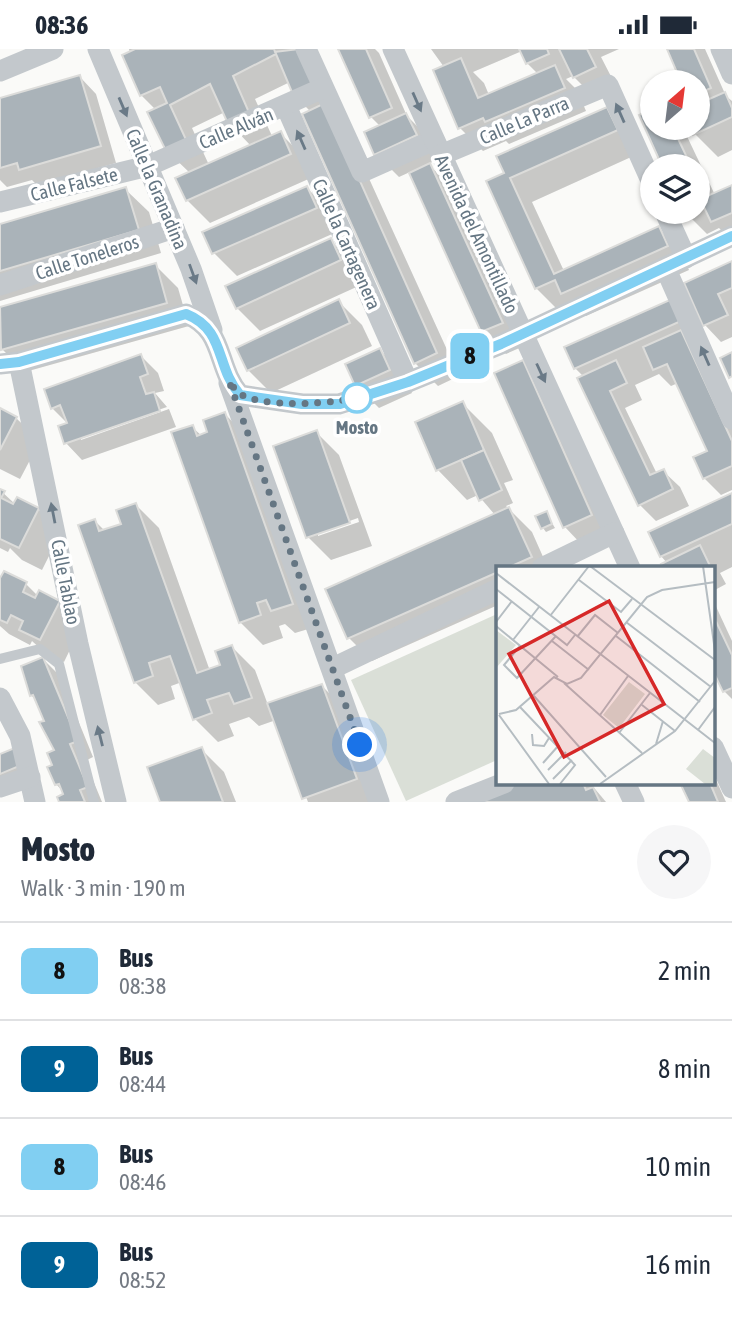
<!DOCTYPE html>
<html lang="en">
<head>
<meta charset="utf-8">
<style>
  body { margin:0; font-family:"Asap Condensed",sans-serif; background:#f6f6f7; color:#1f2937; height:100vh; display:flex; flex-direction:column; font-size:26px; white-space:nowrap }
  * { box-sizing:border-box; margin:0 }
  p { font-size:23px; color:#747a83 }
  .icon { flex:none; width:38px; height:38px; fill:none; stroke:currentColor; stroke-width:2; stroke-linecap:round; stroke-linejoin:round }
  .map { position:relative; height:753px; overflow:hidden }
  .drawer { display:flex; flex-direction:column; background:#fff; flex:1 }
  .drawer>* { flex:none }
  .badge { padding:0 14px; border-radius:10px; font-size:24px; line-height:46px }
  .needle { width:46px; rotate:28deg }
  .tools { position:absolute; left:640px; top:21px; display:grid; gap:14px }
  .tools a { display:grid; place-items:center; width:70px; height:70px; border-radius:50%; background:#fff; box-shadow:0 2px 5px #0004; font-size:35px }
  .you { position:absolute; width:35px; height:35px; margin:-18px; border:5px solid #fff; border-radius:50%; background:#1a73e8; box-shadow:0 0 0 10px #1a73e833 }
  .map>.badge { position:absolute; translate:-50% -50%; box-shadow:0 0 0 4px #fff }
  .round { display:grid; place-items:center; flex:none; width:74px; height:74px; border-radius:37px; background:#f6f6f7 }
  .summary { display:flex; align-items:center; justify-content:space-between; height:119px; padding:0 21px }
  h1 { font-size:33px; font-weight:800; line-height:52px }
  ul { padding:0; list-style:none }
  li { display:flex; align-items:center; gap:21px; height:98px; padding:0 21px; border-top:2px solid #e0e1e3 }
  li div { flex:1 }
  li b { display:block; font-size:26px }
  li em { font-style:normal }
  li .badge { min-width:77px; font-weight:700; text-align:center }
  .status { display:flex; justify-content:space-between; align-items:center; height:49px; padding:0 35px; background:#fff; direction:ltr }
  .status svg { height:19px; fill:currentColor }
  .map>svg:first-child { display:block }
  .green { fill:#dadfd7 }
  .shadow { fill:#0003; fill-rule:evenodd }
  .building { fill:#aab3b9; stroke:#dcdcda; stroke-width:2 }
  .lines { fill:none; stroke-linecap:round; stroke-linejoin:round }
  .lane { stroke:#c3c8cc; stroke-width:10 }
  .street { stroke:#c3c8cc; stroke-width:21 }
  .oneway { fill:#6a7a87 }
  .line-casing { stroke:#fff; stroke-width:16 }
  .line { stroke:#81cff2; stroke-width:10 }
  .walk { stroke:#657683; stroke-width:7; stroke-dasharray:0 12.6 }
  .stop-dot { fill:#fff; stroke:#81cff2; stroke-width:3.5 }
  .labels { text-anchor:middle; stroke-width:7; stroke-linejoin:round; paint-order:stroke }
  .street-label { font-size:19px; fill:#657683; stroke:#fff }
  .stop-label { font-size:19px; font-weight:bold; fill:#657683; stroke:#fff }
  .inset-road { fill:none; stroke:#b5bdc2; stroke-width:2 }
  .view { fill:#d62828; fill-opacity:0.15; stroke:#d62828; stroke-width:3.5 }
  .inset-edge { fill:none; stroke:#657683; stroke-width:3.5 }
</style>
</head>
<body>
<div class="status"><b>08:36</b><svg viewBox="0 0 49 12"><path d="M0 12V9h3v3zM5 12V6h3v6zM10 12V3h3v9zM15 12V0h3v12zM26 1h20v11H26zM47 4h2v5h-2z"/></svg></div>
<div class="map">
<svg width="732" height="753" viewBox="0 0 732 753">
  <rect width="100%" height="100%" fill="#fafaf8"/>
  <polygon class="green" points="497,565 497,711 406,752 351,631"/>
  <g class="shadow">
    <path d="M129,0H310L459,327L438,337L415,314L311,63L295,47L290,33L255,50L272,87L280,84L303,107L313,128L210,174L187,151L190,124L168,103L156,61L141,46ZM225,63L231,76L251,97L209,116L192,79Z"/>
    <polygon points="339,0 375,0 379,4 407,67 429,89 439,110 428,115 453,139 524,297 506,305 483,282 410,123 399,128 376,105 381,78 371,68"/>
    <path d="M431,0H619L601,8L618,41L597,51L573,27L566,30L577,41L586,62L509,95L506,92L483,102L460,79L444,18ZM522,2L527,14L538,25L489,46L484,34L473,23Z"/>
    <polygon points="668,0 705,0 726,47 732,52 732,101 718,108 695,85 692,79 698,79 698,33 683,33"/>
    <polygon points="80,28 96,45 116,114 37,136 32,131 7,138 0,131 0,51"/>
    <polygon points="607,60 640,104 532,153 564,222 658,179 681,202 689,221 586,267 574,255 559,262 536,239 506,125"/>
    <polygon points="641,67 653,79 683,79 715,146 732,138 732,192 719,179 707,185 685,163 698,163 698,117 664,117"/>
    <polygon points="307,139 330,162 339,182 237,227 214,204 205,184"/>
    <polygon points="125,140 149,163 161,204 0,252 0,177"/>
    <polygon points="330,191 353,214 363,235 260,282 237,259"/>
    <polygon points="732,214 732,288 721,293 705,276 686,235"/>
    <polygon points="155,216 178,239 189,277 25,323 2,300 0,259"/>
    <polygon points="671,252 732,376 732,441 721,446 704,429 710,402 678,334 671,337 659,325 635,336 642,351 625,359 657,425 663,422 680,438 689,457 656,472 640,456 584,328 575,319"/>
    <polygon points="339,253 362,276 372,297 271,344 248,321"/>
    <polygon points="380,301 403,324 412,344 379,359 356,336"/>
    <polygon points="141,307 158,324 164,342 155,344 167,358 81,387 81,391 169,360 176,378 82,411 66,394 68,375 52,359"/>
    <polygon points="523,313 540,330 608,483 581,495 565,478"/>
    <polygon points="462,354 492,384 513,431 504,434 513,454 506,457 532,483 548,519 498,519 498,556 372,612 349,589 495,466 478,446 467,451 438,421"/>
    <polygon points="0,361 16,369 40,392 20,430 0,420"/>
    <polygon points="225,365 248,389 315,578 295,584 285,575 279,577 283,589 263,596 240,573 192,378 202,387 209,385"/>
    <path d="M316,383L339,406L372,497L331,511L308,488ZM358,469L359,473L318,487V483Z"/>
    <polygon points="0,441 15,455 38,460 61,483 42,521 22,511 10,499 8,503 0,499"/>
    <polygon points="732,446 732,518 720,524 726,535 713,542 713,519 665,519 667,514 661,507"/>
    <polygon points="136,456 159,479 210,622 222,617 232,598 255,621 268,656 322,637 345,660 378,753 308,753 276,671 259,677 249,668 229,675 234,687 218,693 195,670 182,633 171,637 175,650 158,656 135,633 95,472 105,482 123,476"/>
    <polygon points="546,464 555,479 546,483 543,479"/>
    <polygon points="5,524 26,535 38,547 59,553 82,576 64,613 44,603 32,592 30,596 9,585 0,577 0,533"/>
    <polygon points="713,551 732,592 732,650 724,642 713,618"/>
    <polygon points="43,610 60,627 93,708 85,712 102,753 61,753 59,748 66,746 56,735 57,702 38,653 31,646"/>
    <polygon points="201,700 224,723 236,753 162,753 149,719"/>
    <polygon points="0,706 33,716 0,747"/>
    <polygon points="713,724 726,753 691,753 682,734 713,734"/>
    <polygon points="516,734 590,734 606,753 473,753"/>
  </g>
  <g class="building">
    <polygon points="135,0 274,0 275,3 299,0 316,38 294,48 276,5 233,27 251,68 229,77 210,35 170,56 188,95 167,104 147,63 167,54 160,38 140,47 122,6"/>
    <polygon points="338,0 366,0 392,59 369,69"/>
    <polygon points="519,0 547,0 549,5 526,15"/>
    <polygon points="559,0 587,0 596,18 573,29"/>
    <polygon points="667,0 694,0 711,39 698,45 698,33 681,33"/>
    <polygon points="461,9 478,49 555,16 565,39 485,73 483,69 458,80 433,21"/>
    <polygon points="80,26 101,97 19,121 17,114 0,119 0,49"/>
    <polygon points="725,43 732,59 732,68 693,86 690,79 698,79 698,55"/>
    <polygon points="325,54 437,304 414,315 302,65"/>
    <polygon points="607,58 618,81 510,129 554,225 659,177 668,197 561,245 555,231 535,240 486,132 504,124 496,107"/>
    <polygon points="653,60 653,79 673,79 691,117 662,117 639,66"/>
    <polygon points="406,64 417,86 374,106 364,83"/>
    <polygon points="281,82 291,105 186,152 175,129"/>
    <polygon points="430,114 503,274 481,283 409,124"/>
    <polygon points="698,134 705,148 732,136 732,164 711,173 702,154 698,156"/>
    <polygon points="307,137 317,159 212,205 202,183"/>
    <polygon points="126,138 139,181 0,222 0,175"/>
    <polygon points="331,189 341,211 236,260 225,237"/>
    <polygon points="732,212 732,239 718,245 728,266 703,277 684,234"/>
    <polygon points="156,214 167,254 1,301 0,258"/>
    <polygon points="339,250 350,274 247,322 236,299"/>
    <polygon points="672,250 681,272 574,320 564,298"/>
    <polygon points="681,281 732,392 732,417 703,430 693,408 707,402 667,315 653,321 643,298"/>
    <polygon points="380,299 390,321 355,337 345,315"/>
    <polygon points="732,303 732,327 729,329 720,309"/>
    <polygon points="141,305 148,325 140,328 146,345 154,343 160,362 64,395 58,377 67,374 60,356 51,360 44,340"/>
    <polygon points="523,311 592,466 563,479 494,324"/>
    <polygon points="616,311 627,334 610,342 650,426 664,420 673,440 638,457 577,329"/>
    <polygon points="463,352 484,401 436,422 415,373"/>
    <polygon points="0,359 17,368 0,401"/>
    <polygon points="225,363 293,555 271,562 266,551 257,554 261,566 239,574 171,383 193,376 197,387 207,383 203,371"/>
    <polygon points="317,381 350,474 306,489 273,397"/>
    <polygon points="484,401 502,441 479,452 461,411"/>
    <polygon points="0,440 5,442 1,449 13,455 17,448 39,459 19,499 0,490"/>
    <polygon points="732,444 732,475 660,508 648,483"/>
    <polygon points="136,454 197,624 220,616 215,602 232,596 252,649 234,655 229,644 207,651 212,664 193,671 170,607 149,614 153,627 134,634 78,476 95,470 99,482 121,475 116,461"/>
    <polygon points="509,458 532,508 507,519 498,519 498,523 347,590 325,540"/>
    <polygon points="547,462 552,475 541,480 535,467"/>
    <polygon points="700,496 711,519 663,519 661,515"/>
    <polygon points="4,522 27,533 23,543 35,549 39,541 60,552 40,591 19,581 23,572 11,566 7,574 0,571 0,529"/>
    <polygon points="713,566 732,606 732,639 723,643 713,622"/>
    <polygon points="43,608 78,692 70,695 88,738 80,741 85,753 59,753 57,748 63,745 59,735 55,736 47,718 52,716 47,704 54,701 39,673 44,672 33,646 30,647 21,617"/>
    <polygon points="322,635 357,730 302,750 267,654"/>
    <polygon points="17,698 24,715 0,725 0,705"/>
    <polygon points="202,698 223,753 160,753 147,718"/>
    <polygon points="512,734 583,734 586,741 593,738 600,753 469,753"/>
    <polygon points="680,734 710,734 718,753 689,753"/>
  </g>
  <g class="lines">
    <polyline class="lane" points="0,610 40,600 59,615 94,753"/>
    <g class="street">
      <polyline points="98,0 191,220 212,281"/>
      <polyline points="306,0 362,123 434,91"/>
      <polyline points="393,0 630,519"/>
      <polyline points="721,0 732,25"/>
      <polyline points="0,22 53,0"/>
      <polyline points="286,57 408,333"/>
      <polyline points="441,106 608,36 653,136"/>
      <polyline points="0,153 148,117 323,39"/>
      <polyline points="665,163 686,209"/>
      <polyline points="665,218 732,370"/>
      <polyline points="0,236 174,179"/>
      <polyline points="19,313 78,595 116,753"/>
      <path d="M0,315L19,313L186,265C226,281 215,317 240,346L302,355H339L408,333L501,295L732,187"/>
      <polyline points="229,334 379,753"/>
      <polyline points="542,519 614,484"/>
      <polyline points="333,619 498,540"/>
      <polyline points="0,649 20,687 35,753"/>
      <polyline points="713,698 732,739"/>
      <polyline points="625,734 634,753"/>
      <polyline points="0,738 30,728"/>
      <polyline points="456,753 504,734"/>
    </g>
  </g>
  <defs><path id="oneway-solid" d="M-6-.8H1V-3.2L6.5 0L1 3.2V.8H-6Z" transform="scale(1.75)"/></defs>
  <g class="oneway">
    <use href="#oneway-solid" transform="translate(417 53) rotate(66)"/>
    <use href="#oneway-solid" transform="translate(123 58) rotate(67)"/>
    <use href="#oneway-solid" transform="translate(620 64) rotate(-114)"/>
    <use href="#oneway-solid" transform="translate(301 91) rotate(-114)"/>
    <use href="#oneway-solid" transform="translate(193 225) rotate(70)"/>
    <use href="#oneway-solid" transform="translate(705 307) rotate(-114)"/>
    <use href="#oneway-solid" transform="translate(541 324) rotate(65)"/>
    <use href="#oneway-solid" transform="translate(53 464) rotate(-101)"/>
    <use href="#oneway-solid" transform="translate(100 687) rotate(-104)"/>
  </g>
  <g class="lines">
    <g class="line-casing">
      <path id="line" d="M0,315L19,313L186,265C226,281 215,317 240,346L302,355H340L408,333L501,295L732,187"/>
    </g>
    <use href="#line" class="line"/>
    <path class="walk" d="M357,349L362,347C338,355 260,360 239,344C235,341 232,336 229,332L360,696"/>
  </g>
  <circle class="stop-dot" cx="357" cy="349" r="14"/>
  <g class="labels">
    <g class="street-label">
      <text transform="translate(524 71) rotate(-23)" y="7">Calle La Parra</text>
      <text transform="translate(236 79) rotate(-23)" y="7">Calle Alván</text>
      <text transform="translate(74 135) rotate(-14)" y="7">Calle Falsete</text>
      <text transform="translate(157 140) rotate(67)" y="7">Calle la Granadina</text>
      <text transform="translate(477 185) rotate(65)" y="7">Avenida del Amontillado</text>
      <text transform="translate(347 195) rotate(66)" y="7">Calle la Cartagenera</text>
      <text transform="translate(87 208) rotate(-18)" y="7">Calle Toneleros</text>
      <text transform="translate(66 533) rotate(79)" y="7">Calle Tablao</text>
    </g>
    <g class="stop-label">
      <text x="357" y="385">Mosto</text>
    </g>
  </g>
  <g transform="translate(496 517)">
    <rect width="219" height="219" fill="#fafaf8"/>
    <path d="M0,64L20,79L0,102ZM133,116L149,128L123,162L107,149ZM207,183L219,192V218H209L190,203Z" fill="#dadfd7"/>
    <path class="inset-road" d="M94,0L219,94M207,0L219,85M0,7L219,177M83,14L125,46L136,33M0,23L71,79L79,69M54,50L93,0M0,56L16,35M130,56L215,121M0,60L62,111M120,70L204,136M81,71L99,49L122,67M17,74L43,41M56,75L93,104M24,80L8,99L21,112L60,70M68,117L146,187M38,130L110,211M146,139L179,165M24,141L79,199L64,218M3,148L20,144L58,111L71,118L85,112L151,31L166,24L219,16M3,149L53,218M104,149L132,110M202,164L219,141M123,167L154,127M36,168L37,179L48,180L53,172M160,178L167,155M47,197L63,179M52,204L70,186M57,213L76,194M104,218L179,165L219,115"/>
    <path class="view" d="M113,35L168,138L68,191L13,88Z"/>
    <rect width="219" height="219" class="inset-edge"/>
  </g>
</svg>
<div class="tools">
<a><svg class="needle" viewBox="-14 -14 28 28"><path d="M0-13l5 13h-10z" fill="#e53935"/><path d="M0 13l5-13h-10z" fill="#747a83"/></svg></a>
<a><svg class="icon" aria-label="layers" viewBox="0 0 24 24"><path d="M12 4l9 5-9 5-9-5zM3 14l9 5 9-5"/></svg></a>
</div>
<div class="you" style="left:360px;top:696px"></div>
<b class="badge" style="left:470px;top:307px;background:#81cff2;color:#111">8</b>
</div>
<section class="drawer">
<div class="summary"><div><h1>Mosto</h1><p>Walk · 3 min · 190 m</p></div><a class="round"><svg class="icon" aria-label="heart" viewBox="0 0 24 24"><path d="M12 20l-8-8c-3-5 5-10 8-4 3-6 11-1 8 4z"/></svg></a></div>
<ul>
<li><span class="badge" style="background:#81cff2;color:#111">8</span><div><b>Bus</b><p>08:38</p></div><em>2 min</em></li>
<li><span class="badge" style="background:#006297;color:#fff">9</span><div><b>Bus</b><p>08:44</p></div><em>8 min</em></li>
<li><span class="badge" style="background:#81cff2;color:#111">8</span><div><b>Bus</b><p>08:46</p></div><em>10 min</em></li>
<li><span class="badge" style="background:#006297;color:#fff">9</span><div><b>Bus</b><p>08:52</p></div><em>16 min</em></li>
</ul>
</section>
</body>
</html>
